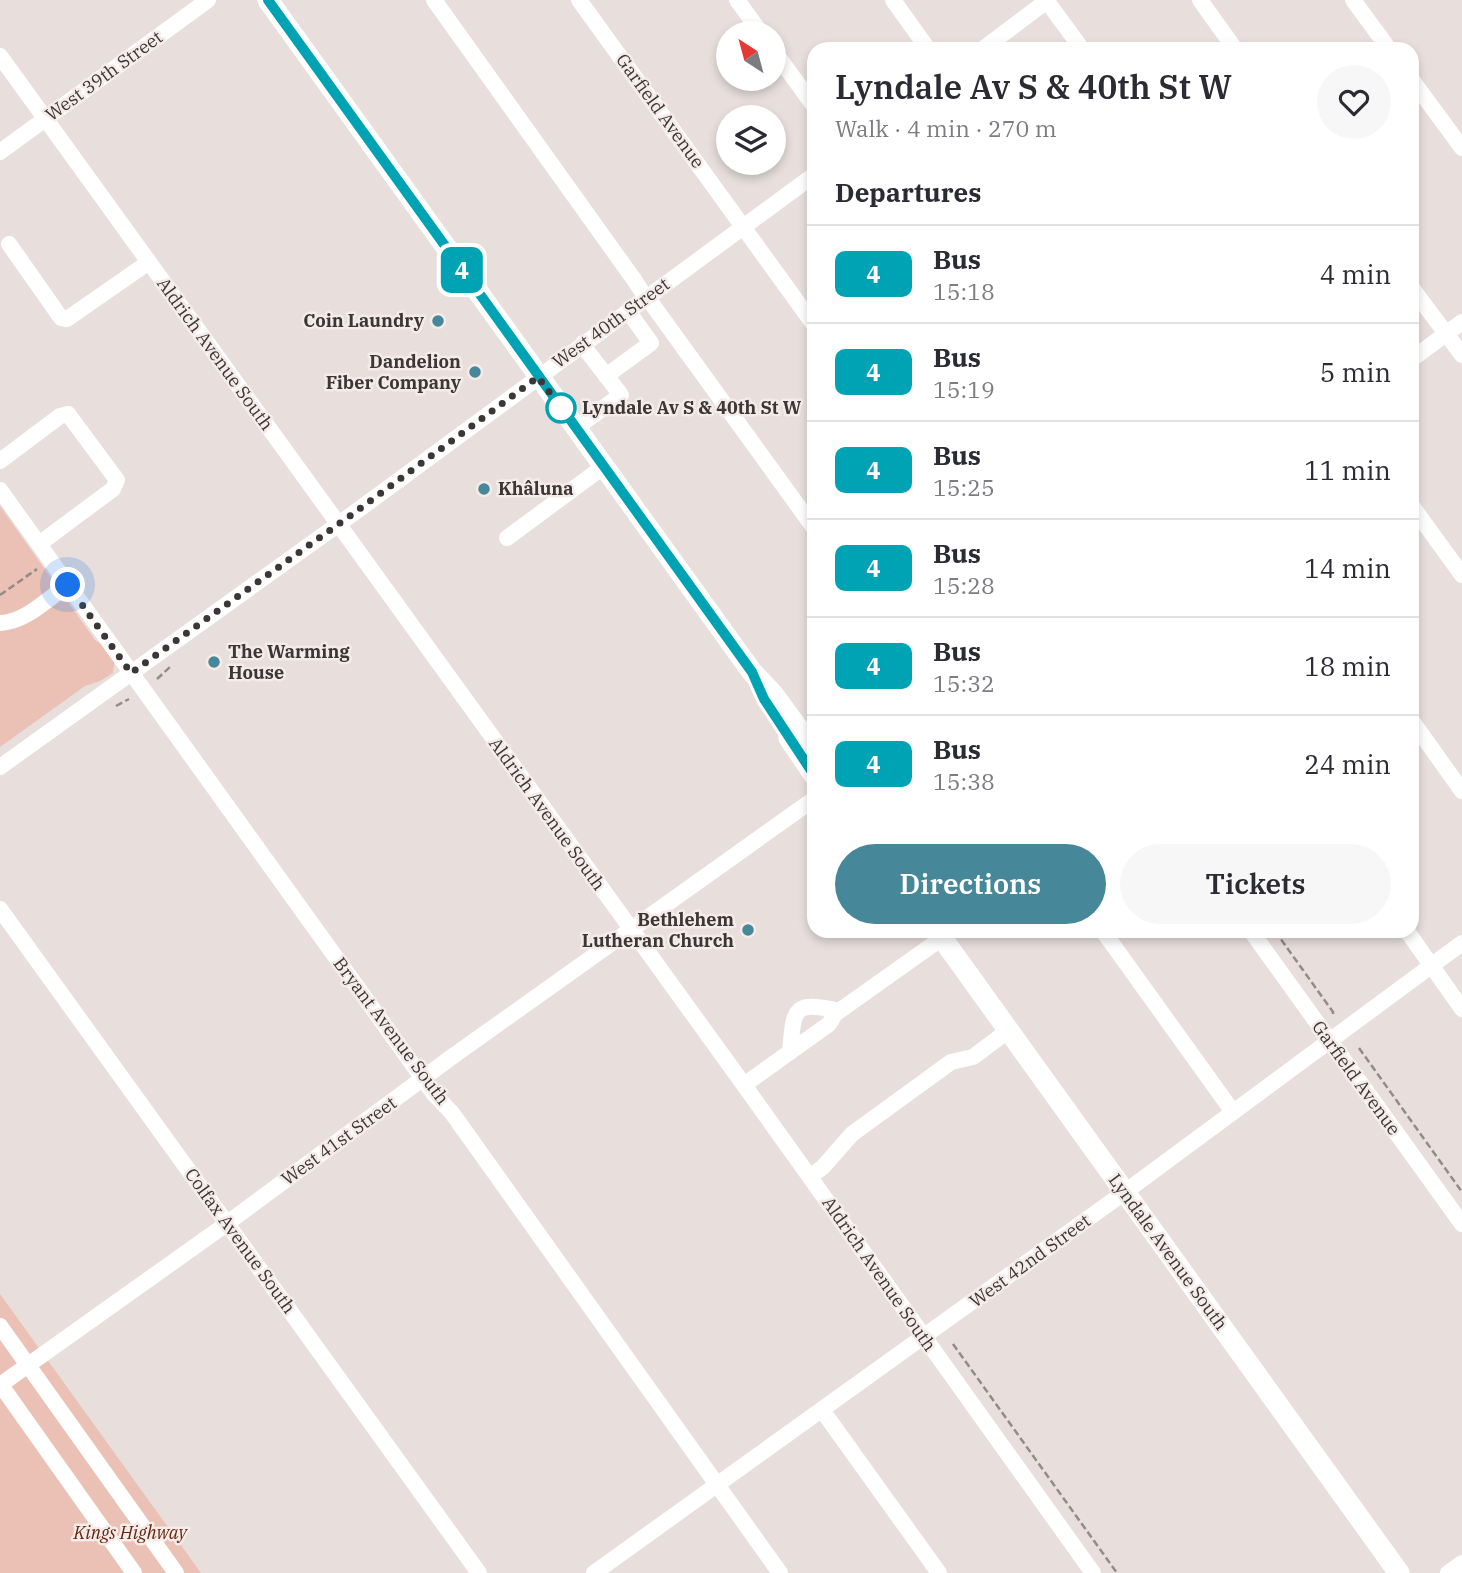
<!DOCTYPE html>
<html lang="en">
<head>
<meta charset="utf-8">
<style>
  body { margin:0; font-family:"IBM Plex Serif",serif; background:#f7f7f7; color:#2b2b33; height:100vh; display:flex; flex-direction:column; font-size:26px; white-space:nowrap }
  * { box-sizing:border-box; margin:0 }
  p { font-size:23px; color:#7c7c81 }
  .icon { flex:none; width:38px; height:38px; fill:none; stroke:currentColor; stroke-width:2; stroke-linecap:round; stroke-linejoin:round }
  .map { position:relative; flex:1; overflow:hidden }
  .side { position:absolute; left:807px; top:42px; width:612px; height:896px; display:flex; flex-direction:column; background:#fff; border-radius:21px; box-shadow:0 4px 10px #0003 }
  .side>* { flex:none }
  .badge { padding:0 14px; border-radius:10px; font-size:24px; line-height:46px }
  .needle { width:46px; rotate:324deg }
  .tools { position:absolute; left:716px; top:21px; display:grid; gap:14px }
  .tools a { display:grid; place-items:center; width:70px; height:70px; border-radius:50%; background:#fff; box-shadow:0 4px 10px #0003; font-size:35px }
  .you { position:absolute; width:35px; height:35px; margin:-18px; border:5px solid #fff; border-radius:50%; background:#1a73e8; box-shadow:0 0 0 10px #1a73e833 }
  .map>.badge { position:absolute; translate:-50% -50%; box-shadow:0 0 0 4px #fff }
  h2 { padding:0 28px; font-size:26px; line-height:63px }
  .round { display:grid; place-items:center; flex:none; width:74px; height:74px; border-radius:37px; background:#f7f7f7 }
  .summary { display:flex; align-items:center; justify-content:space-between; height:119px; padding:0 28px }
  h1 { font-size:33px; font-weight:600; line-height:52px }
  .cta { display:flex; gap:14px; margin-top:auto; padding:14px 28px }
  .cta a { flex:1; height:80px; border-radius:42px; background:#468799; color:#fff; font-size:28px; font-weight:600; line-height:80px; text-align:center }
  .cta a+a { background:#f7f7f7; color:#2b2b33 }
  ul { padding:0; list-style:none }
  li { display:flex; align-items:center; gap:21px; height:98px; padding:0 28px; border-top:2px solid #e1e1e2 }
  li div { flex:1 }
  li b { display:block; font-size:26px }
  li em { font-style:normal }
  li .badge { min-width:77px; font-weight:700; text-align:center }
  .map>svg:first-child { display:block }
  .green { fill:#eac1b4 }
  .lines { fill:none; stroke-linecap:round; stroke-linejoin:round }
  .path { stroke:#928b89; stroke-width:2.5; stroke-dasharray:7 3.5; stroke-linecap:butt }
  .minor { stroke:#fff; stroke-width:16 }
  .major { stroke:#fff; stroke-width:21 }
  .line-casing { stroke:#fff; stroke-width:16 }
  .line { stroke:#00a3b4; stroke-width:10 }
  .walk { stroke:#3b3736; stroke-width:7; stroke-dasharray:0 12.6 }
  .poi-dot { fill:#468799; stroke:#f5ece9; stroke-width:2.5 }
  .stop-dot { fill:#fff; stroke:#00a3b4; stroke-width:3.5 }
  .labels { text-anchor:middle; stroke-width:5; stroke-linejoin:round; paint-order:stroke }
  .street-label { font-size:18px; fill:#3b3736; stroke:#f5ece9 }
  .poi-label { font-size:18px; font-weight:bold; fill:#3b3736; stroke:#f5ece9; text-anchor:end }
  .stop-label { font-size:18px; font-weight:bold; fill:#3b3736; stroke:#f5ece9; text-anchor:start }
  .park-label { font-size:18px; font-style:italic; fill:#67260e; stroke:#f5ece9 }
</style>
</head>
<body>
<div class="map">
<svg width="1462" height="1573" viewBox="0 0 1462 1573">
  <rect width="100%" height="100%" fill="#e8dfdc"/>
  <g class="green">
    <polygon points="0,506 95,640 107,648 115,659 113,673 100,681 85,686 0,747"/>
    <polygon points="0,1294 201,1573 0,1573"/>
  </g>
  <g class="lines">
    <g class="path">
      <polyline points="0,595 37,569"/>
      <polyline points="157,679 170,667"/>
      <polyline points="116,706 129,699"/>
      <polyline points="1275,931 1333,1012 1333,1015"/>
      <polyline points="1359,1048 1462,1192"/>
      <polyline points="953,1344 1117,1573"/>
    </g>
    <g class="minor">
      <polyline points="434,0 635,281 646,298 652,304 814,528"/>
      <polyline points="579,0 814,325"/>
      <polyline points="737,0 761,33"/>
      <polyline points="893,0 928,49"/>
      <polyline points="1046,0 1082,49"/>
      <polyline points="1200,0 1235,49"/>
      <polyline points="1353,0 1389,49"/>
      <polyline points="983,49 1048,0"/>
      <polyline points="774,51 814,106"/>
      <polyline points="0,56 744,1085 1093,1573"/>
      <polyline points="1412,80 1462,148"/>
      <polyline points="0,152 208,0"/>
      <polyline points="9,244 61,318 67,319 149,262"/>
      <polyline points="1412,288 1462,355"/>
      <polyline points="1412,359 1462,322"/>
      <polyline points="606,376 651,343 628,311"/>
      <polyline points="576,428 621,395 587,351 583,343"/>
      <polyline points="0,461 60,416 68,414 117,480 113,489 39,544"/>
      <polyline points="0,490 434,1094 452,1113 780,1573"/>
      <polyline points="1412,506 1462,575"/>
      <polyline points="507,538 603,467"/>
      <path d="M0,623C26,622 47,599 68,585"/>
      <polyline points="1412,721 1462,791"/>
      <polyline points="0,767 354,513 814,175"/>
      <polyline points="0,909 479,1573"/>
      <polyline points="1103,931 1233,1112"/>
      <polyline points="1251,931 1462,1224"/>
      <polyline points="1407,931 1462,1009"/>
      <path d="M790,1052C794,1009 792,1000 839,1011"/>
      <polyline points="744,1085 829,1024 835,1014 942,938"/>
      <polyline points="810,1177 823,1167 852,1134 951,1062 973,1057 1009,1030"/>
      <polyline points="0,1326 176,1573"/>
      <polyline points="0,1384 134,1573"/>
      <polyline points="0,1385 218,1230 449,1059 814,799"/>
      <polyline points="822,1410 939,1573"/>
      <polyline points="594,1573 1125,1192 1462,943"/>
      <polyline points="1448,1573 1462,1563"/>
    </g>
    <g class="major">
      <polyline points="268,0 752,672 773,694 814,750"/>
      <polyline points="789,738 814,775"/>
      <polyline points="937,931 1399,1573"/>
    </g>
  </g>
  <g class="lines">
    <g class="line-casing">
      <polyline id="line" points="268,0 752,672 764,699 814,775"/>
    </g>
    <use href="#line" class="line"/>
    <polyline class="walk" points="68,585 131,673 354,513 538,377 564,412 561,408"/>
  </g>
  <g class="poi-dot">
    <circle cx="438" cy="321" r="7"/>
    <circle cx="475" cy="372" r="7"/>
    <circle cx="484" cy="489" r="7"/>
    <circle cx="214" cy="662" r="7"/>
    <circle cx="748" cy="930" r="7"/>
  </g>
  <circle class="stop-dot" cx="561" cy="408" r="14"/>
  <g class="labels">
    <g class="street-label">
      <text transform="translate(104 76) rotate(-36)" y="6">West 39th Street</text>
      <text transform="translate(660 111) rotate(54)" y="6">Garfield Avenue</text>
      <text transform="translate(611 323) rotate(-36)" y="6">West 40th Street</text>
      <text transform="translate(215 354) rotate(54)" y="6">Aldrich Avenue South</text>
      <text transform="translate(547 814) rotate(54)" y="6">Aldrich Avenue South</text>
      <text transform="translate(391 1031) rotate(53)" y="6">Bryant Avenue South</text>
      <text transform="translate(1356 1078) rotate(54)" y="6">Garfield Avenue</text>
      <text transform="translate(339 1141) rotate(-36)" y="6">West 41st Street</text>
      <text transform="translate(240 1241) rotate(54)" y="6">Colfax Avenue South</text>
      <text transform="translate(1168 1252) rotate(54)" y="6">Lyndale Avenue South</text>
      <text transform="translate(1030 1261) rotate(-36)" y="6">West 42nd Street</text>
      <text transform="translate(879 1274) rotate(55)" y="6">Aldrich Avenue South</text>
    </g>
    <g class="poi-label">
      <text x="424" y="327">Coin Laundry</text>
      <text x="461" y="368">Dandelion<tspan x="461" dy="21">Fiber Company</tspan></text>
      <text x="498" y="495" text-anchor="start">Khâluna</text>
      <text x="228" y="658" text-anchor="start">The Warming<tspan x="228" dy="21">House</tspan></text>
      <text x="734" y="926">Bethlehem<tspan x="734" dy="21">Lutheran Church</tspan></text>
    </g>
    <g class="stop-label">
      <text x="582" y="414">Lyndale Av S &amp; 40th St W</text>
    </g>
    <g class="park-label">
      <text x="130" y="1539">Kings Highway</text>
    </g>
  </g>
</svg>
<div class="tools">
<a><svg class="needle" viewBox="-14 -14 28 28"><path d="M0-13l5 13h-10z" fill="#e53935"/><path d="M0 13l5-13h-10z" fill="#7c7c81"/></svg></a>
<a><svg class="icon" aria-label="layers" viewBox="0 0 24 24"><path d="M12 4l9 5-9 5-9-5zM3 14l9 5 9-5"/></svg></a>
</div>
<div class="you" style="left:68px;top:585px"></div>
<b class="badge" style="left:462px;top:270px;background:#00a3b4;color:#fff">4</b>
<section class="side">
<div class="summary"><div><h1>Lyndale Av S &amp; 40th St W</h1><p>Walk · 4 min · 270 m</p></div><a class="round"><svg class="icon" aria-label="heart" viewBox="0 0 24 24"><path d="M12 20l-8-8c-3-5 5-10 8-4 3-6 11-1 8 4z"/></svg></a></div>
<h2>Departures</h2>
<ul>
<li><span class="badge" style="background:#00a3b4;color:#fff">4</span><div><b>Bus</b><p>15:18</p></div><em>4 min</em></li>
<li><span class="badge" style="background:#00a3b4;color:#fff">4</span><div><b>Bus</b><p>15:19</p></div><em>5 min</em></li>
<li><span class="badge" style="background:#00a3b4;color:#fff">4</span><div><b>Bus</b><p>15:25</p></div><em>11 min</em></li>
<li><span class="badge" style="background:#00a3b4;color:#fff">4</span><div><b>Bus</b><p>15:28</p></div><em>14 min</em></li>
<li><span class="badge" style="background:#00a3b4;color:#fff">4</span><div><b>Bus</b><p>15:32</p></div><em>18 min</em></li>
<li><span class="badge" style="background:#00a3b4;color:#fff">4</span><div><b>Bus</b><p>15:38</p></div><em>24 min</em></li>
</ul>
<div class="cta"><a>Directions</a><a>Tickets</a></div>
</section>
</div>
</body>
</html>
